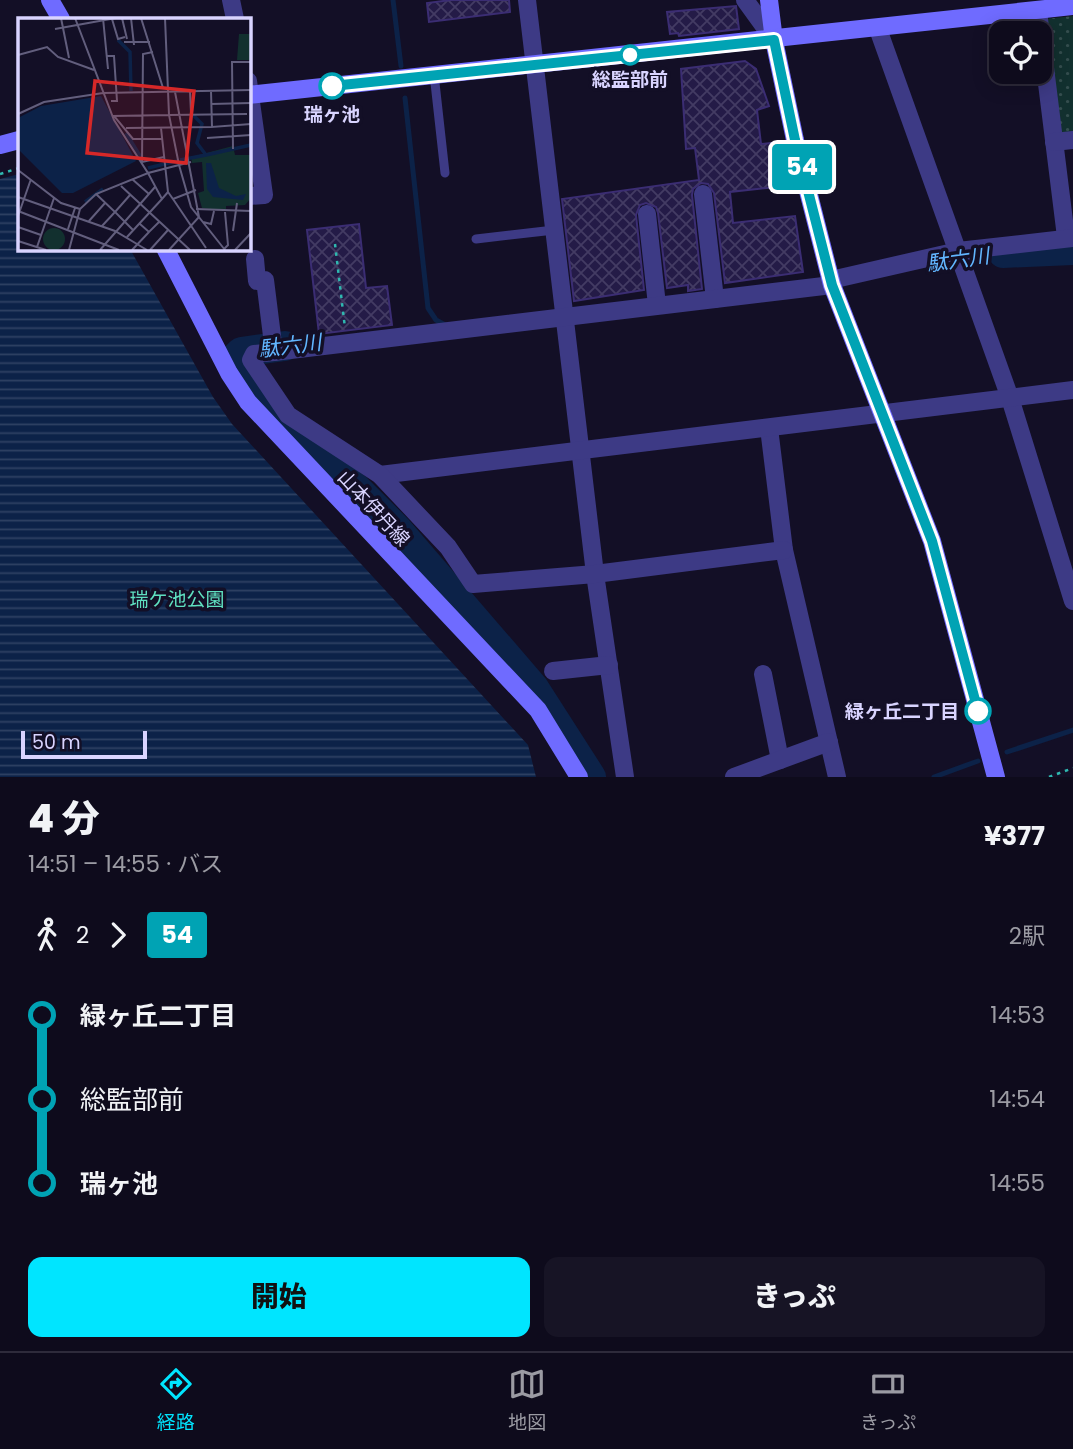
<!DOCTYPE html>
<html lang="ja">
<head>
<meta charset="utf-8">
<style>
  body { margin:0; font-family:Poppins,"Noto Sans JP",sans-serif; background:#171425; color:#f1f3f6; height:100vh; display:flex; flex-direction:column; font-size:26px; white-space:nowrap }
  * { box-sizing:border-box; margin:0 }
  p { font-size:23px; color:#9b9ba3 }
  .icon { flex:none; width:38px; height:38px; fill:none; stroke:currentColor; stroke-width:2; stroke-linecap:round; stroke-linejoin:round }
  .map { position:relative; height:777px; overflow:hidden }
  .details { display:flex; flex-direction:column; background:#0e0b1c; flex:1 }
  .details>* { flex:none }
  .badge { padding:0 14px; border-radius:5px; font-size:24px; line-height:46px }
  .buttons { position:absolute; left:989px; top:21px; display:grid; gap:14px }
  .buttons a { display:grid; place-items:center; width:63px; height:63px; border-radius:14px; background:#0e0b1c; box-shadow:0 4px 18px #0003,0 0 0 2px #2e2b3b; font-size:35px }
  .scale { position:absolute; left:21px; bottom:18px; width:126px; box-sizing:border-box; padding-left:7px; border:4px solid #d9d4ff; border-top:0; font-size:19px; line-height:24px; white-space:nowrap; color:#d9d4ff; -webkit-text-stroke:5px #130f26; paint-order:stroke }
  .map>.badge { position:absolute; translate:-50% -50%; box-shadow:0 0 0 4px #fff }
  .legs { display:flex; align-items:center; gap:10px; height:77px; padding:0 28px; font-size:23px }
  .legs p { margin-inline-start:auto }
  .overview { display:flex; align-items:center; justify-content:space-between; height:119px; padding:0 28px }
  h1 { font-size:38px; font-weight:800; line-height:52px }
  .button { display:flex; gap:14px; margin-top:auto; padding:14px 28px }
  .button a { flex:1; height:80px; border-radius:14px; background:#00e5ff; color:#111; font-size:28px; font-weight:800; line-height:80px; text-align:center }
  .button a+a { background:#171425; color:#f1f3f6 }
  ul { padding:0 28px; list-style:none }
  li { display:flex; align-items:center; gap:24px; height:84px; font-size:26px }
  li i { display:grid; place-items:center; width:10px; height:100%; margin:0 9px; background:currentColor }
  li i::after { content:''; width:18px; height:18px; margin:-9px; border:5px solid; border-radius:50%; background:#0e0b1c }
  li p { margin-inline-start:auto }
  li:first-child i { background:linear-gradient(#0000 50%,currentColor 0) }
  li:last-child i { background:linear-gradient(currentColor 50%,#0000 0) }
  .dock { display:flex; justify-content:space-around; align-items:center; height:98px; border-top:2px solid #2e2b3b; background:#0e0b1c; font-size:19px; color:#9b9ba3 }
  .dock a { display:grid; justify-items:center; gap:4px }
  .dock .on { color:#00e5ff }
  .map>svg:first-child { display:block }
  .park { fill:url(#park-dots) }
  .water { fill:url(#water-rules) }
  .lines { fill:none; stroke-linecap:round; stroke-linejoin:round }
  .stream { stroke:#0c2248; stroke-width:5 }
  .river { stroke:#0c2248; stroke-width:30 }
  .building { fill:url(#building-cross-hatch); stroke:#3b2d73; stroke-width:2 }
  .path { stroke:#2fb8b0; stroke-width:2.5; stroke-dasharray:3.5 5; stroke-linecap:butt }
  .lane { stroke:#3d3a85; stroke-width:9 }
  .street { stroke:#3d3a85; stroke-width:18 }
  .secondary { stroke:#6f6bff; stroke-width:18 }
  .line-1-casing { stroke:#fff; stroke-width:16 }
  .line-1 { stroke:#00a3b4; stroke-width:10 }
  .stop-1-dot { fill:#fff; stroke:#00a3b4; stroke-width:3.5 }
  .labels { text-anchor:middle; stroke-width:7; stroke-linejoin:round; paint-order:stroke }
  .stop-label { font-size:19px; font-weight:bold; fill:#d9d4ff; stroke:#130f26 }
  .street-label { font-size:19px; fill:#d9d4ff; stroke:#130f26 }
  .park-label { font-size:19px; fill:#5fe0c0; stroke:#130f26 }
  .water-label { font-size:21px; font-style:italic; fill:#62b6ff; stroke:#130f26 }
  .inset-river { fill:none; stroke:#0c2248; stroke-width:3.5 }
  .inset-road { fill:none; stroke:#625e7d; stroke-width:2 }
  .view { fill:#d62828; fill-opacity:0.15; stroke:#d62828; stroke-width:3.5 }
  .inset-edge { fill:none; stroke:#d9d4ff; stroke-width:3.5 }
</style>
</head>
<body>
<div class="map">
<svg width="1073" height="777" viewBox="0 0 1073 777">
  <defs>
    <pattern id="park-dots" width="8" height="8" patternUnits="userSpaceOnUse" patternTransform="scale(1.75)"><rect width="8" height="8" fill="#12302f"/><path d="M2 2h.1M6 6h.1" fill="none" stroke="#344d4e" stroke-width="1.8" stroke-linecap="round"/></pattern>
    <pattern id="water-rules" width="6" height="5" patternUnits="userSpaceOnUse" patternTransform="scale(1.75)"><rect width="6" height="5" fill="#0c2248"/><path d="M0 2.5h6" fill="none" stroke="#2f4163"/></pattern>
    <pattern id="building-cross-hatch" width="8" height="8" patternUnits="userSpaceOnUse" patternTransform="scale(1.75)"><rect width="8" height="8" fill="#241b47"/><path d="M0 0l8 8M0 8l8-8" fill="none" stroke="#433b63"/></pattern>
  </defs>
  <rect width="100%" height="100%" fill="#130f26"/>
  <polygon class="park" points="1073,16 1073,134 1063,135 1057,131 1044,19"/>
  <polygon class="water" points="19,174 19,248 130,249 213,397 232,424 528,745 536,777 0,777 0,179"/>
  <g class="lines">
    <g class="stream">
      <polyline points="393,0 401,66"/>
      <polyline points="405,98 428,308 436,320 447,326"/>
      <polyline points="1007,752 1073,730"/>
      <polyline points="934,777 978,761"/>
    </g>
    <g class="river">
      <polyline points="1003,253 1073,250"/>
      <polyline points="285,346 241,352 236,357 296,442 357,489 397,529 534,688 591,777"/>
    </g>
  </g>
  <g class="building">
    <polygon points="451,0 509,0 510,12 429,22 427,3"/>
    <polygon points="736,6 739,29 679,36 678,33 670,34 667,12"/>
    <polygon points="745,61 756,69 769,106 757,110 761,144 779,142 786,186 730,192 733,223 795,216 803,272 725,283 714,193 708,184 701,183 693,189 692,195 702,289 688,291 688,285 667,288 658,213 656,207 646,203 640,205 636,215 644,290 574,301 562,199 699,180 695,148 686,149 681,69"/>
    <polygon points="359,224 366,288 387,286 392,325 319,334 307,230"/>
  </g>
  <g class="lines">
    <g class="path">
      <polyline points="0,174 19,168"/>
      <polyline points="335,244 345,328"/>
      <polyline points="1049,777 1073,768"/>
    </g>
    <g class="lane">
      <polyline points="434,74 445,173"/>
      <polyline points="476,239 554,230"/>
    </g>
    <g class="street">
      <polyline points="231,0 235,19"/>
      <polyline points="527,0 595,574 625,777"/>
      <polyline points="745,0 774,40"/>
      <polyline points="1038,11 1066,237"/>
      <polyline points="878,29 1010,398 1073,601"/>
      <polyline points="248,81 264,195 248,196"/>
      <polyline points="1054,142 1073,140"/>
      <polyline points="703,194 715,299"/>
      <polyline points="647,214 657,305"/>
      <polyline points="255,259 257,281 265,280 274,352"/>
      <polyline points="831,280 958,251 1073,238"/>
      <polyline points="769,428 784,550 837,777"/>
      <polyline points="380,475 1073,390"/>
      <polyline points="784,550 595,574 473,584 448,547 380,475 288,415 251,360 254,354 274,352 832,285"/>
      <polyline points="553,671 609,665"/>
      <polyline points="763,674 780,760"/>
      <polyline points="734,777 829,742"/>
    </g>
    <g class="secondary">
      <polyline points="50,0 61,19"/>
      <polyline points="769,0 774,40 795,140 832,285 932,541 996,777"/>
      <polyline points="248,95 1073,6"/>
      <polyline points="0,145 19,140"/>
      <polyline points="165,248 229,373 248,402 538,710 579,777"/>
    </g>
  </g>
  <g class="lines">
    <g class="line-1-casing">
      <polyline id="line-1" points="332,86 774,40 795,140 832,285 932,541 978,711"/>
    </g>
    <use href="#line-1" class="line-1"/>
  </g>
  <g class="stop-1-dot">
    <circle cx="630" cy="55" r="9"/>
    <circle cx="332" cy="86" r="12"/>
    <circle cx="978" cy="711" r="12"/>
  </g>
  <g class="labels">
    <g class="stop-label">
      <text x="630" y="86">総監部前</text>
      <text x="332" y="121">瑞ヶ池</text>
      <text x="959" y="718" text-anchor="end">緑ヶ丘二丁目</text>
    </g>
    <g class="street-label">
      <text transform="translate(374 508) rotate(47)" y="7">山本伊丹線</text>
    </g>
    <g class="park-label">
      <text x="177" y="606">瑞ケ池公園</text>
    </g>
    <g class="water-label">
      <text transform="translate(958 260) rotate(-8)" y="7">駄六川</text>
      <text transform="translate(290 346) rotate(-7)" y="7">駄六川</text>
    </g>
  </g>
  <g transform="translate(18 18)">
    <rect width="233" height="233" fill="#130f26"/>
    <path d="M215,128L217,137H233V180L227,187L208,188V193L184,190L180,175L186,173L184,144L174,145L173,139Z" fill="#12302f"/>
    <path d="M221,16H233V42H219ZM25 221a11 11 0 1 1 22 0a11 11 0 1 1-22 0Z" fill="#12302f"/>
    <path d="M83,78L118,143L55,175H44L0,131V100L23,88ZM188,145H193L201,170L218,178L228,176L225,182L195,179L189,171Z" fill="#0c2248"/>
    <path class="inset-river" d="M100,22L112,34L113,73M175,97L184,106L179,125L188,137L233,127M108,115L124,141M162,142L188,137M130,150L159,143M67,184L85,171"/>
    <path class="inset-road" d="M43,0L51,40M57,0L96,102L130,155L161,147L173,189L207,232M85,0L90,51M104,0L109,21M113,0L116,27M123,0L145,70M147,0L151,97L161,147L173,144M94,1L100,21L107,19M37,11L98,0M106,24H132M135,34L125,36L124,144L146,139M0,37L29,29L40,39L76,52M88,38H96L99,83H93M193,73L194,109L233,106M172,74L173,95M193,86L233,85M0,96L26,84L85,75L233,72M151,97L229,96M108,110L194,109M143,110L150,174L155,181L178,172M189,120L233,117M144,121H115L96,98L151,97M215,131L214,44H233M0,152L43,185L62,191M114,161L131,176M103,168L172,232M78,176L97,194L84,208M112,177L97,194L115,212M0,179L97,213L129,232M155,181L188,230M178,191L233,193M0,193L101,232M0,198L13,161M71,203L87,185M185,204L193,206L196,193M122,206L131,214L141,204M0,209L23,217M50,211L57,190M215,213L219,185M109,219L144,181M0,223L28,232M19,229L36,180M206,231L210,227L207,194M51,232L62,191L78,176L130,155L144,181L150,174M82,232L137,169M114,232L131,214M132,232L150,212M151,232L181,199L157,74M217,232L233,215"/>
    <path class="view" d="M77,63L176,73L168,145L69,135Z"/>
    <rect width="233" height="233" class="inset-edge"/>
  </g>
</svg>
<div class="buttons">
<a><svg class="icon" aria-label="locate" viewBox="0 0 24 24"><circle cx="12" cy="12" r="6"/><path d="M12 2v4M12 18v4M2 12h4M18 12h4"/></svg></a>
</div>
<div class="scale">50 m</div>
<b class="badge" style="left:802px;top:167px;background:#00a3b4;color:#fff">54</b>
</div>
<section class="details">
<div class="overview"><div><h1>4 分</h1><p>14:51 – 14:55 · バス</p></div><b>¥377</b></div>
<div class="legs"><svg class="icon" aria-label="walk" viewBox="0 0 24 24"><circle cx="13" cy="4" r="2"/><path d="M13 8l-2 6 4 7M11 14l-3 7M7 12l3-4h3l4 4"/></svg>2<svg class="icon" aria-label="forward" viewBox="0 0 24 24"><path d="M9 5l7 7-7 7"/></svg><b class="badge" style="background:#00a3b4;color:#fff">54</b><p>2駅</p></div>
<ul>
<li><i style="color:#00a3b4"></i><b>緑ヶ丘二丁目</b><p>14:53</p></li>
<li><i style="color:#00a3b4"></i><span>総監部前</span><p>14:54</p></li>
<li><i style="color:#00a3b4"></i><b>瑞ヶ池</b><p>14:55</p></li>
</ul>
<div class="button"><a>開始</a><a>きっぷ</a></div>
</section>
<nav class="dock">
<a class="on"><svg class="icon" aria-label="directions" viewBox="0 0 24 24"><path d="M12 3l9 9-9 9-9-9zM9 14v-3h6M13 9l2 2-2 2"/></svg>経路</a>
<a><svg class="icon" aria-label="map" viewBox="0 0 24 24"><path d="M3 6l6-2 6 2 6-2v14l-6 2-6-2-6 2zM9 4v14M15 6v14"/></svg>地図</a>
<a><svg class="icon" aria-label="tickets" viewBox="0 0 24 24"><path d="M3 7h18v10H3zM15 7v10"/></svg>きっぷ</a>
</nav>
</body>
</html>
